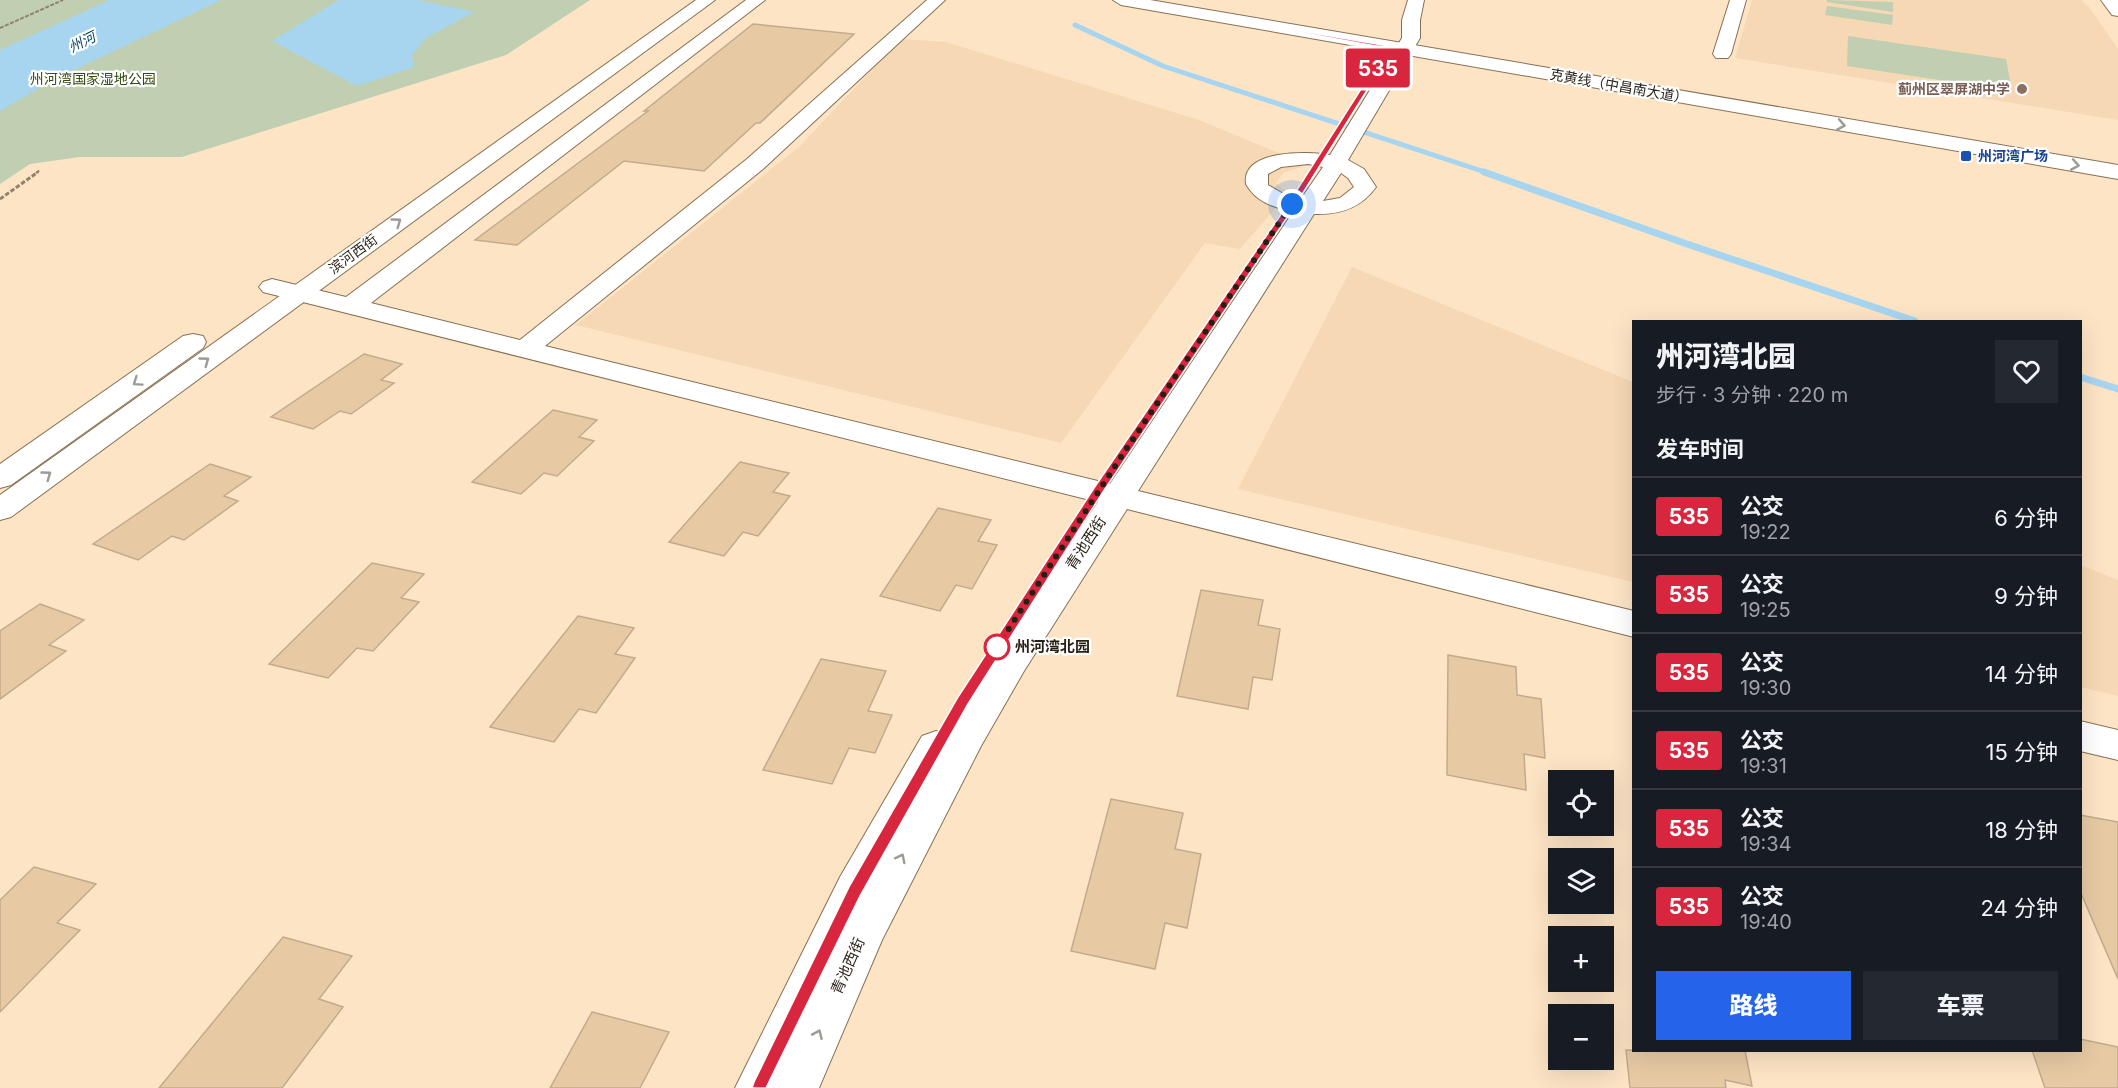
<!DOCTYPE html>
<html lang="zh">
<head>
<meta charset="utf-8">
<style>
  body { margin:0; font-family:Inter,"Noto Sans SC",sans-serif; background:#242831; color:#f1f3f6; height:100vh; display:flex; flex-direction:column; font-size:22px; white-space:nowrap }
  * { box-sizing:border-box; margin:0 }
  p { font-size:20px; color:#9ea1a6 }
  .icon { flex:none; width:33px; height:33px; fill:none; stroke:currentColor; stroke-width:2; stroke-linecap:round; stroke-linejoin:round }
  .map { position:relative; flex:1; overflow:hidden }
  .details { position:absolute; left:1632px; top:320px; width:450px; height:732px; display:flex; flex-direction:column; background:#171b24; border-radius:0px; box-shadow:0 6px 24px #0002 }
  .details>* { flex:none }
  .badge { padding:0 12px; border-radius:4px; font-size:21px; line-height:39px }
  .buttons { position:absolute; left:1548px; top:770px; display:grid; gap:12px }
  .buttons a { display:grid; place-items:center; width:66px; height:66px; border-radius:0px; background:#171b24; box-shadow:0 6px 24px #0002; font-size:30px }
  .you { position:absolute; width:30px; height:30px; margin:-15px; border:4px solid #fff; border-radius:50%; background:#1a73e8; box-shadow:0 0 0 9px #1a73e833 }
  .map>.badge { position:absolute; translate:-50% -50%; box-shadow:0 0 0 3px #fff }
  h2 { padding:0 24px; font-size:22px; line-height:54px }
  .round { display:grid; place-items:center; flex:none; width:63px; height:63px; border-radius:0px; background:#242831 }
  .overview { display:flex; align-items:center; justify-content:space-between; height:102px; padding:0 24px }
  h1 { font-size:28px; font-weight:800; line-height:45px }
  .button { display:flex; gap:12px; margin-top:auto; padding:12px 24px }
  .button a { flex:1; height:69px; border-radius:0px; background:#2563eb; color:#fff; font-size:24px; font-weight:800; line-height:69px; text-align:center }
  .button a+a { background:#242831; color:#f1f3f6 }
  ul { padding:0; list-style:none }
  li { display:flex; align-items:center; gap:18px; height:78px; padding:0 24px; border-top:2px solid #363941 }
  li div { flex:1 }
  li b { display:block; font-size:22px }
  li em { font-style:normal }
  li .badge { min-width:66px; font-weight:700; text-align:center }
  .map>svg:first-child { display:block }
  .built { fill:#f6d8b4 }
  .green { fill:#c0cfb2 }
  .water { fill:#a7d5f0 }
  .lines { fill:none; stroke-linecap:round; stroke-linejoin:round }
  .stream-far1 { stroke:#a7d5f0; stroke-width:5 }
  .stream { stroke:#a7d5f0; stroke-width:7 }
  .building { fill:#e7caa4; stroke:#c2ab8c; stroke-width:1.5 }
  .minor-casing { stroke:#877154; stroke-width:2 }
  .major-casing { stroke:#877154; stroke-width:2 }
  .highway-casing { stroke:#877154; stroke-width:2 }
  .path-far1 { stroke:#92816c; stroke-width:2; stroke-dasharray:4 1.5; stroke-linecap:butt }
  .path { stroke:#92816c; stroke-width:3; stroke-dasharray:4.5 2; stroke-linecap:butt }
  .minor { fill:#fff; fill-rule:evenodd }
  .major { fill:#fff; fill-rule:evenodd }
  .highway { fill:#fff; fill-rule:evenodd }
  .oneway { stroke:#9e9a95 }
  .line { fill:#d7263d; stroke:#fff; stroke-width:1.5 }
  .walk { stroke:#281f14; stroke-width:6; stroke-dasharray:0 10.8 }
  .education-dot { fill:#8d6e63; stroke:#fff; stroke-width:2 }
  .transit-dot { fill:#1a4fb4; stroke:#fff; stroke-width:2 }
  .stop-dot { fill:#fff; stroke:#d7263d; stroke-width:3 }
  .labels { text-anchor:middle; stroke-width:4.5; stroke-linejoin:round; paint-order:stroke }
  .far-water-label { font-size:14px; font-style:italic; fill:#04435d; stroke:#fff }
  .far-park-label { font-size:14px; fill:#324b0f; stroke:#fff }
  .far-street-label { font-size:14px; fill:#281f14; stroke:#fff }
  .far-education-label { font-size:14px; font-weight:bold; fill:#785e54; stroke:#fff; text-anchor:end }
  .far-transit-label { font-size:14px; font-weight:bold; fill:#164399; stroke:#fff; text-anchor:start }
  .street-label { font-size:15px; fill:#281f14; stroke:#fff }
  .stop-label { font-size:15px; font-weight:bold; fill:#281f14; stroke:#fff; text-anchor:start }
</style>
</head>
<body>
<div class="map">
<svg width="2118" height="1088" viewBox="0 0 2118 1088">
  <rect width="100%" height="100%" fill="#fde4c5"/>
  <g class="built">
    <polygon points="1752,0 2081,0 2089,7 2118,49 2118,120 1735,58"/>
    <polygon points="901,39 946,42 1199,120 1308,165 1283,173 1276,183 1288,194 1240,249 1205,243 1061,443 576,325 800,146"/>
    <polygon points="1352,267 1633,382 1633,582 1238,489"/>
    <polygon points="2081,565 2118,580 2118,696 2081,687"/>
  </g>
  <g class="green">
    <polygon points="0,0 590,0 506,55 182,157 80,157 30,164 0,184"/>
    <polygon points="1827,0 1893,2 1893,12 1827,2"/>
    <polygon points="1827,6 1893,15 1892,25 1825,15"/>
    <polygon points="1848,36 2006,59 2012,91 1847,66"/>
  </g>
  <g class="water">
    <polygon points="110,0 221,0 51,81 0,111 0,50"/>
    <polygon points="339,0 417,0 474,12 426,38 412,55 414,67 357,86 272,41"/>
  </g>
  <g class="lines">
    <polyline class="stream-far1" points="1075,25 1163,66 1488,173"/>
    <g class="stream">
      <polyline points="1484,172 1687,244 1915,321"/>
      <polyline points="2080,377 2118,389"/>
    </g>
  </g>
  <g class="building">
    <polygon points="753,24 854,34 760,123 756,123 704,171 624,161 517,245 475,240 648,111 644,111"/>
    <polygon points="364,354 402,364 381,380 394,383 351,414 340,411 313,429 271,417"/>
    <polygon points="553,410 597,420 579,437 594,441 557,476 544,473 521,494 472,482"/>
    <polygon points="740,462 789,473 773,492 790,496 758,536 743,532 724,556 669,542"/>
    <polygon points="210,464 251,477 224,496 238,501 184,540 172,536 138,560 93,544"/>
    <polygon points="938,508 991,520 978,541 997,545 972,589 956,585 940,611 880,596"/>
    <polygon points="372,563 424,574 401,598 419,602 373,651 357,648 328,678 269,664"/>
    <polygon points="1201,590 1263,600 1258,625 1280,629 1272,680 1253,677 1248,709 1177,696"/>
    <polygon points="40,604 84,620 49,645 66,651 0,699 0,631"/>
    <polygon points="578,616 634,628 615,654 635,658 596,713 579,709 554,742 490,727"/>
    <polygon points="1448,655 1516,667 1517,695 1541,699 1545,758 1524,754 1526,790 1447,775"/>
    <polygon points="821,659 886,671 868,711 892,715 875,753 849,748 832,784 763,770"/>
    <polygon points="1111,799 1183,813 1175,849 1201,854 1187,928 1165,923 1155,969 1071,951"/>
    <polygon points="2080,815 2118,822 2118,979 2080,891"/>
    <polygon points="34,867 96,884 57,923 80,930 0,1012 0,900"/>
    <polygon points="283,937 352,956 319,999 343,1007 282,1088 159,1088"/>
    <polygon points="592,1012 669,1032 640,1088 550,1088"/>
    <polygon points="2080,1039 2118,1047 2118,1088 2045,1088 2032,1050 2080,1050"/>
    <polygon points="1626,1050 1745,1050 1752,1086 1725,1080 1726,1088 1630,1088"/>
  </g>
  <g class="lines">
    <g class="minor-casing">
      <g id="minor">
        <path d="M746,0H765L371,303L520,340L747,159L927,0H945L763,169L545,346L1110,484L1293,212C1273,207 1256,202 1246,184C1241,149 1309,151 1330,155L1402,38V20L1408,0H1424L1420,20V38L1348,160L1364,169L1376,187C1361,208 1340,215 1314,214L1138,491L1634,611V637L1127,509L1024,671L981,746L882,940L819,1088H735L840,877L922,736L936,731L948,735L998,651L1098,502L263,292L259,287L263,282L272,279L346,297ZM1308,164L1323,167L1301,199L1287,196L1268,185V174L1281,167ZM1341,173L1348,178L1354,187L1340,198L1323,201Z"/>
        <polygon points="1730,0 1746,0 1731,54 1728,58 1716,58 1713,54"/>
        <polygon points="2101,0 2118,0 2118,16 2112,15"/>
        <polygon points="2080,721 2118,730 2118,760 2080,751"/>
      </g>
    </g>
    <g class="major-casing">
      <g id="major">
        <polygon points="696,0 715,0 11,517 0,520 0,495"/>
        <polygon points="193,334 203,336 206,342 203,348 11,485 0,488 0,464 183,336"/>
      </g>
    </g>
    <g class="highway-casing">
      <polygon id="highway" points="1113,0 1150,0 2118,165 2118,179 1121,5"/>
    </g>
    <g class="path-far1">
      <polyline points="0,28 63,0"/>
      <polyline points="36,173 40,170"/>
    </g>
    <polyline class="path" points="0,199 38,172"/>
    <use href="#minor" class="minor"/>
    <use href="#major" class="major"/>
    <use href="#highway" class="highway"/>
  </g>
  <defs><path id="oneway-chevron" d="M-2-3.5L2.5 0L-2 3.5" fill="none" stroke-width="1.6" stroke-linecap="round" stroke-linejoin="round" transform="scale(1.5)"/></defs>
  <g class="oneway">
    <use href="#oneway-chevron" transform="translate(1841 125) rotate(10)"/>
    <use href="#oneway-chevron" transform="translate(2075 165) rotate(10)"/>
    <use href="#oneway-chevron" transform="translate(397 222) rotate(-36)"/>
    <use href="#oneway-chevron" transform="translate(205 361) rotate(-36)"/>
    <use href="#oneway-chevron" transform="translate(137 382) rotate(145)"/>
    <use href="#oneway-chevron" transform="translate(47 475) rotate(-36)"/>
    <use href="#oneway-chevron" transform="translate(901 858) rotate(-63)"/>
    <use href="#oneway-chevron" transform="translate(818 1034) rotate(-66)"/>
  </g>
  <polygon class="line" points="1118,0 1121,0 1394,47 1296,204 1103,492 968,704 860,896 766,1088 752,1088 754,1082 849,887 958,697 1094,488 1288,204 1387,48"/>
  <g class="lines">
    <polyline class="walk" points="997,647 1123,454 1292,204"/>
  </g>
  <circle class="education-dot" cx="2022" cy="89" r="6"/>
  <rect class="transit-dot" x="1960" y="150" width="12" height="12" rx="3"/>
  <circle class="stop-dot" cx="997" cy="647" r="12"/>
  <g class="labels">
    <g class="far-water-label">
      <text transform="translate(82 42) rotate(-27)" y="5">州河</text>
    </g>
    <g class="far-park-label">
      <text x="93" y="84">州河湾国家湿地公园</text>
    </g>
    <g class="far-street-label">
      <text transform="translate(1619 86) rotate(10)" y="5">克黄线（中昌南大道）</text>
      <text transform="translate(353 254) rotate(-36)" y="5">滨河西街</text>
    </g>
    <g class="far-education-label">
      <text x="2010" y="94">蓟州区翠屏湖中学</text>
    </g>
    <g class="far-transit-label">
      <text x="1978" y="161">州河湾广场</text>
    </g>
    <g class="street-label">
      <text transform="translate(1086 543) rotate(-57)" y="5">青池西街</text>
      <text transform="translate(848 966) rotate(-66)" y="5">青池西街</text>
    </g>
    <g class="stop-label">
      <text x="1015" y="652">州河湾北园</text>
    </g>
  </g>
</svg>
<div class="buttons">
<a><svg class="icon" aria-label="locate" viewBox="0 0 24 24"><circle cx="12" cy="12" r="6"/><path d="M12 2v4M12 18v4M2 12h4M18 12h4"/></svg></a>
<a><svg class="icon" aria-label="layers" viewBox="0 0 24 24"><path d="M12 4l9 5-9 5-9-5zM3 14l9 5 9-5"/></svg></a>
<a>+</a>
<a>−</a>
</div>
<div class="you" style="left:1292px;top:204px"></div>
<b class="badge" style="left:1378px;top:68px;background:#d7263d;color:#fff">535</b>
<section class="details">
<div class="overview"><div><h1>州河湾北园</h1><p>步行 · 3 分钟 · 220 m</p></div><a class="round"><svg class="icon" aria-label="heart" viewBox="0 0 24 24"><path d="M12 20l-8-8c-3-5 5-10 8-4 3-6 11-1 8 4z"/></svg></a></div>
<h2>发车时间</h2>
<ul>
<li><span class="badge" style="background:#d7263d;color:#fff">535</span><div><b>公交</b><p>19:22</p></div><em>6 分钟</em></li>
<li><span class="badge" style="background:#d7263d;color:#fff">535</span><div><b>公交</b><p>19:25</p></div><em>9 分钟</em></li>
<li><span class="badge" style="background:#d7263d;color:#fff">535</span><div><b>公交</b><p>19:30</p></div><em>14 分钟</em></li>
<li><span class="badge" style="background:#d7263d;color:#fff">535</span><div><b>公交</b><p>19:31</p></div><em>15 分钟</em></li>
<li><span class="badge" style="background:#d7263d;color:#fff">535</span><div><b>公交</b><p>19:34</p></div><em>18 分钟</em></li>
<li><span class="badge" style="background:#d7263d;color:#fff">535</span><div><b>公交</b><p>19:40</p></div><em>24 分钟</em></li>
</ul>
<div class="button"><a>路线</a><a>车票</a></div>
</section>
</div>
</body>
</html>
